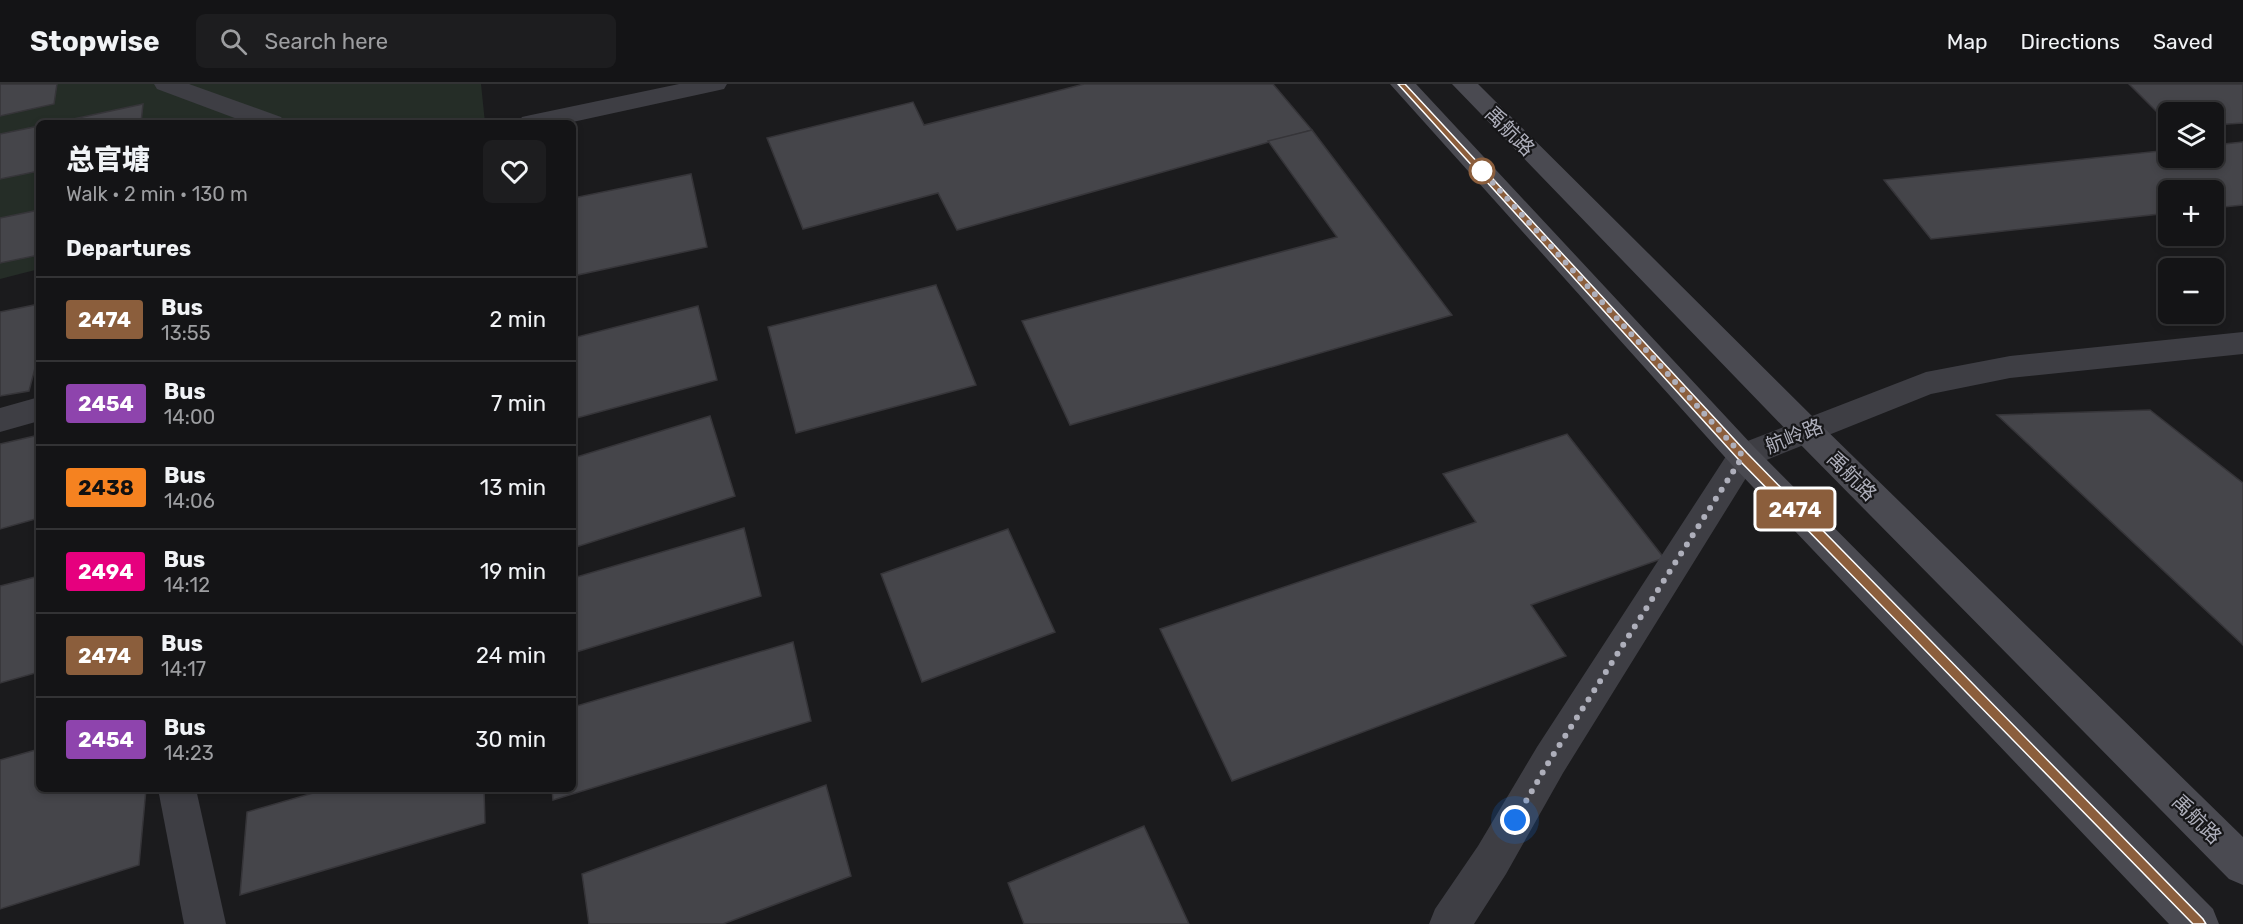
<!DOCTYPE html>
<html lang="en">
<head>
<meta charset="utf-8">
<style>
  body { margin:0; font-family:Rubik,"Noto Sans SC",sans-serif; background:#1d1d1f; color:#f1f3f6; height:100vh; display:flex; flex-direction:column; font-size:22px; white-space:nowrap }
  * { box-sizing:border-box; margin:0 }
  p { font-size:20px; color:#9d9ea1 }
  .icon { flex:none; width:33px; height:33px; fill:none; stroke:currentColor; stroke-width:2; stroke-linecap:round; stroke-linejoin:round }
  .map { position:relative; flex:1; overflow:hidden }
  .side { position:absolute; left:36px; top:36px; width:540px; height:672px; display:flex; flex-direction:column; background:#141416; border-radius:9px; box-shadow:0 3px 9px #0003,0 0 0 2px #333335 }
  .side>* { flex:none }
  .badge { padding:0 12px; border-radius:4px; font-size:21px; line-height:39px }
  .tools { position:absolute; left:2158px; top:18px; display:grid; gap:12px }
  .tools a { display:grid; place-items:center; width:66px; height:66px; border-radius:9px; background:#141416; box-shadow:0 3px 9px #0003,0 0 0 2px #333335; font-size:30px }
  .you { position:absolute; width:30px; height:30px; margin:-15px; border:4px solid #fff; border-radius:50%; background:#1a73e8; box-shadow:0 0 0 9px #1a73e833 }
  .map>.badge { position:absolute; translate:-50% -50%; box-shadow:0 0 0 3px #fff }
  h2 { padding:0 30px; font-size:22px; line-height:54px }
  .round { display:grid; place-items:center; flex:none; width:63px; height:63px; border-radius:9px; background:#1d1d1f }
  .head { display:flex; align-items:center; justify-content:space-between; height:102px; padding:0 30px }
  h1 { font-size:28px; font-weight:800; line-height:45px }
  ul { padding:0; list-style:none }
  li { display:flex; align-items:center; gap:18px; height:84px; padding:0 30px; border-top:2px solid #333335 }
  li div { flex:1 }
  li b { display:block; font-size:22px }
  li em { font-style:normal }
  li .badge { min-width:66px; font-weight:700; text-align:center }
  header { display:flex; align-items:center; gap:36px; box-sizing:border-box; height:84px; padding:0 30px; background:#141416; border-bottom:2px solid #333335 }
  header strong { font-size:28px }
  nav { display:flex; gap:33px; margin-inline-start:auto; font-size:21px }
  .search { width:420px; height:54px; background:#1d1d1f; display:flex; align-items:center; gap:15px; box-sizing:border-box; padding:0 21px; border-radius:9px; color:#9d9ea1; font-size:22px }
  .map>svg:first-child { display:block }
  .green { fill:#252d27 }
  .building { fill:#45454a; stroke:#363539; stroke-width:1.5 }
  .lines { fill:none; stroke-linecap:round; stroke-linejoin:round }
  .minor { fill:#3e3e44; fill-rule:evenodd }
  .tertiary { fill:#3e3e44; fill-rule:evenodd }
  .secondary { fill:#4a4a51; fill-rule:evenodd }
  .line { fill:#8b5e3c; stroke:#fff; stroke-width:1.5 }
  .walk { stroke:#aeafbb; stroke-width:6; stroke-dasharray:0 10.8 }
  .stop-dot { fill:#fff; stroke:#8b5e3c; stroke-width:3 }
  .labels { text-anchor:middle; stroke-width:4.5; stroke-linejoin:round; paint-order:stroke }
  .street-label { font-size:20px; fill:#aeafbb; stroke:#161618 }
</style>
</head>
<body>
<header>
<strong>Stopwise</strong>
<div class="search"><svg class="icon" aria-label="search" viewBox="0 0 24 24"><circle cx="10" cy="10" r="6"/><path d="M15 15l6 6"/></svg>Search here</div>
<nav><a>Map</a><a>Directions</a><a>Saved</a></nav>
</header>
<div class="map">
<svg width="2243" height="840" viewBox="0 0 2243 840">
  <rect width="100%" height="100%" fill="#1b1b1d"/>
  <polygon class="green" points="0,0 481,0 485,39 39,39 39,185 0,195"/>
  <g class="building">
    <polygon points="0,0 57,0 54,20 0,32"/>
    <polygon points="1084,0 1273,0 1312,46 957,146 938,109 803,145 767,54 913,18 924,41"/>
    <polygon points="2129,0 2243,0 2243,39 2214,41 2214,28 2169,28 2169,40"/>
    <polygon points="143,20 141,39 55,39"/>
    <polygon points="39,42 39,87 0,95 0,50"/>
    <polygon points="1312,46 1452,231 1070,341 1022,237 1337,153 1268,57"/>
    <polygon points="2243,58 2243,121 2214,124 2214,106 2169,106 2169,129 1931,155 1884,96 2169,66 2169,74 2214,74 2214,61"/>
    <polygon points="691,90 707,163 573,192 573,114"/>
    <polygon points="39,126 39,171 0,179 0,134"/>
    <polygon points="936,201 976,301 796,349 768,243"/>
    <polygon points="39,220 39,269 29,307 0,312 0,228"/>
    <polygon points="698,222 717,296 573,335 573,254"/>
    <polygon points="2150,326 2243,399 2243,561 1997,331"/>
    <polygon points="710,332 735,412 573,464 573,374"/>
    <polygon points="1567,350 1664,474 1531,521 1566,572 1232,697 1160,545 1476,438 1443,390"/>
    <polygon points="39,351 39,434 0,445 0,360"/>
    <polygon points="744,444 761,512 573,569 573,494"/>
    <polygon points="1008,445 1055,548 922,598 881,490"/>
    <polygon points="39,492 39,588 0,599 0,502"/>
    <polygon points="793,558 811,637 553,716 552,705 573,705 573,623"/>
    <polygon points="39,665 39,705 146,705 139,781 0,825 0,676"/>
    <polygon points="826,701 851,792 723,840 589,840 582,790"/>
    <polygon points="327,705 484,705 485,739 240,811 247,728"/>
    <polygon points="1144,742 1189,840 1024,840 1008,799"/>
  </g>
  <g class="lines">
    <g class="minor">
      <polygon points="2243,248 2243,270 2010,294 1931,310 1754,381 1563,689 1506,790 1474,840 1429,840 1435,825 1478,762 1537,663 1732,363 1926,288 2010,272"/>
      <polygon points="39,313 39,337 0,348 0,324"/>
      <polygon points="158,705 196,705 226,840 184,840"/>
    </g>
    <g class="tertiary">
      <polygon points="154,0 189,0 281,33 285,39 248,39 157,5"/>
      <polygon points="679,0 727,0 724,5 715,7 568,39 518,39 522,33 531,31"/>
    </g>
    <g class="secondary">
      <polygon points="1390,0 1416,0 1754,363 2213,825 2219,840 2169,840 1732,381"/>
      <polygon points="1452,0 1478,0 1818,338 2243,753 2243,801 2229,795 1796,356"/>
    </g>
  </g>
  <polygon class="line" points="1398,0 1405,0 1747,369 2203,835 2206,840 2193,840 1739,376"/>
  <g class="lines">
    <polyline class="walk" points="1482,87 1480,85 1743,372 1550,676 1515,736"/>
  </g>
  <circle class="stop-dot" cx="1482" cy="87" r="12"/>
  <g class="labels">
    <g class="street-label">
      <text transform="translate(1510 47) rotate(45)" y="7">禹航路</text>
      <text transform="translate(1794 352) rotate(-22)" y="7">航岭路</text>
      <text transform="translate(1852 392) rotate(45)" y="7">禹航路</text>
      <text transform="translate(2197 735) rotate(45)" y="7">禹航路</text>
    </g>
  </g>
</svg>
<div class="tools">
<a><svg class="icon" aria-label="layers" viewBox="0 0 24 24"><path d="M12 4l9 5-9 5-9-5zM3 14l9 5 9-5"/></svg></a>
<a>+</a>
<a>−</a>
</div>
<div class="you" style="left:1515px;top:736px"></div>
<b class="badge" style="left:1795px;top:425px;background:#8b5e3c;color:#fff">2474</b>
<section class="side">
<div class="head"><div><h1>总官塘</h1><p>Walk · 2 min · 130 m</p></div><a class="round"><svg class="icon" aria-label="heart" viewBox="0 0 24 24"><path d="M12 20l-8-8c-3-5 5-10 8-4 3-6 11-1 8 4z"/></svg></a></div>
<h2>Departures</h2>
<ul>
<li><span class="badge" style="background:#8b5e3c;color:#fff">2474</span><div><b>Bus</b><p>13:55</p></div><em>2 min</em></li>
<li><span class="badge" style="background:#8e44ad;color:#fff">2454</span><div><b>Bus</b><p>14:00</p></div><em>7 min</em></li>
<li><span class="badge" style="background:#f58220;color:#111">2438</span><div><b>Bus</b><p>14:06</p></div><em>13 min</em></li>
<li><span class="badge" style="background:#e6007e;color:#fff">2494</span><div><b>Bus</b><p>14:12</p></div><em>19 min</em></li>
<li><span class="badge" style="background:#8b5e3c;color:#fff">2474</span><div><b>Bus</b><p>14:17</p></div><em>24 min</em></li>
<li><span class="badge" style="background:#8e44ad;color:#fff">2454</span><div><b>Bus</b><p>14:23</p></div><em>30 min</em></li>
</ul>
</section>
</div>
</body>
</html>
